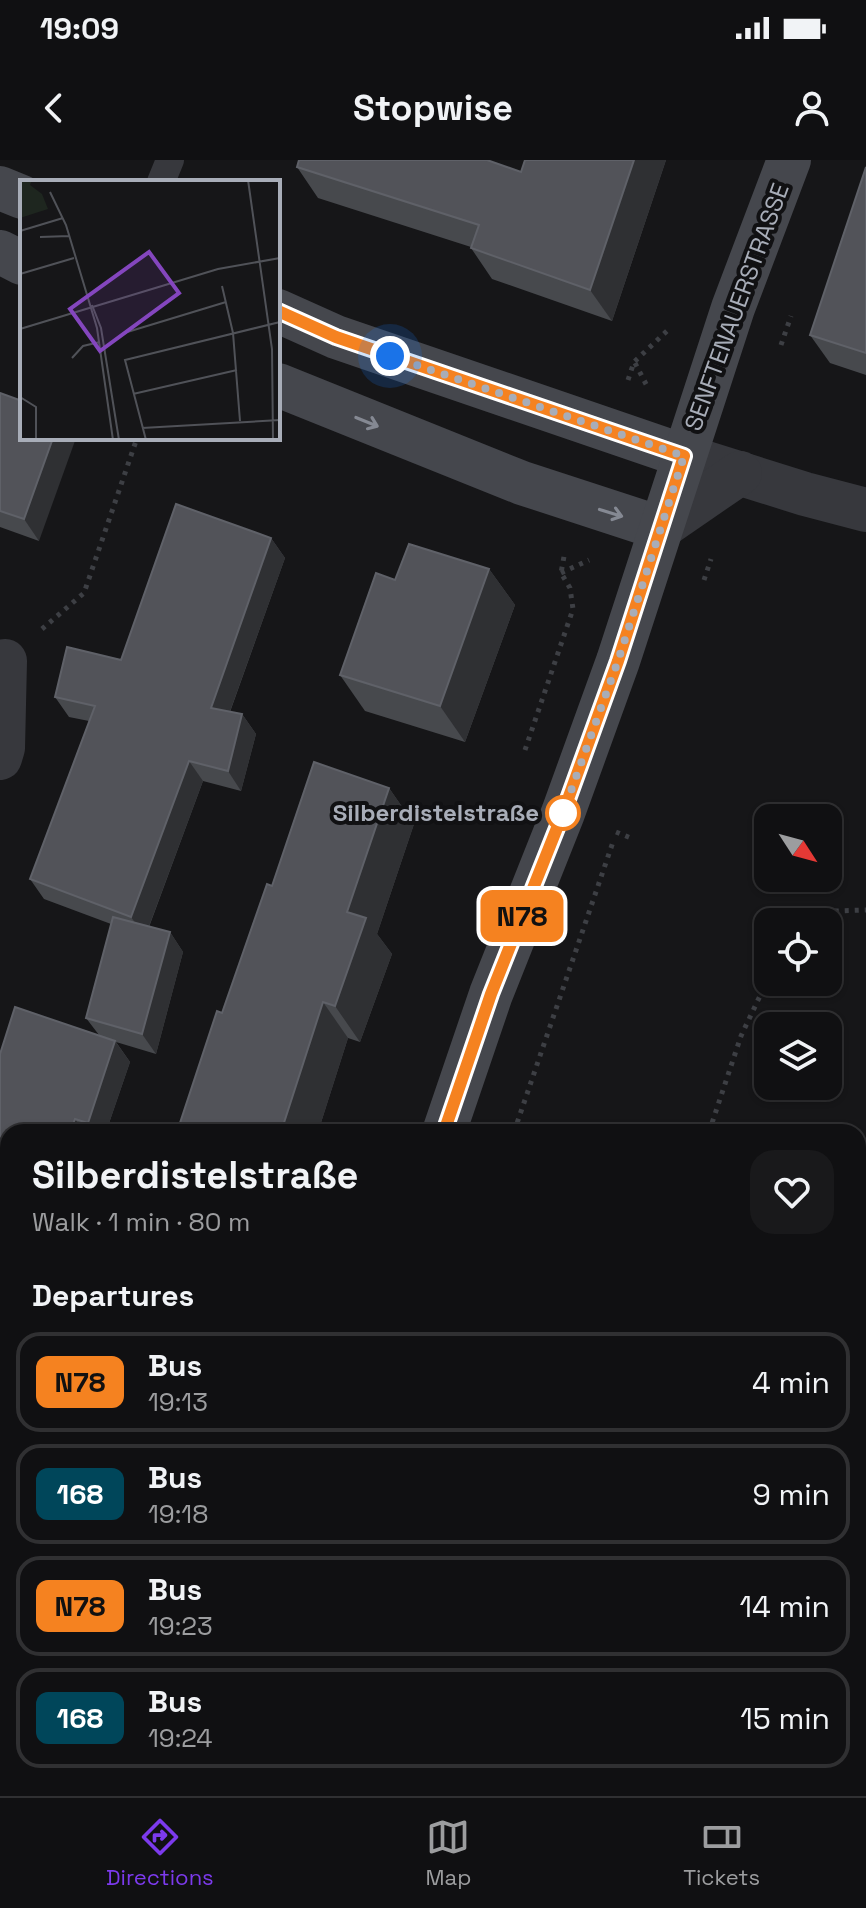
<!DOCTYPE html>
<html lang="en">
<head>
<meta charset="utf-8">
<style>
  body { margin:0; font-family:"Space Grotesk",sans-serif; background:#19191b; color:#f1f3f6; height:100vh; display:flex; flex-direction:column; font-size:30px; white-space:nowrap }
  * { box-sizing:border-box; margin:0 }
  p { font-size:26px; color:#9c9d9f }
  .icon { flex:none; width:44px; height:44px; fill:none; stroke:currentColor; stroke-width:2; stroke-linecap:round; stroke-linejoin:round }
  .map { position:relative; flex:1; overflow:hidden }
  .side { position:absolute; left:0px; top:964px; width:866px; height:672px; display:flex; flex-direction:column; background:#101012; border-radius:24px 24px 0 0; box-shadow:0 2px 6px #0004,0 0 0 2px #303032 }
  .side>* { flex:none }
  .badge { padding:0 16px; border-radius:12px; font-size:28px; line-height:52px }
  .needle { width:52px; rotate:126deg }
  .controls { position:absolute; left:754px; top:644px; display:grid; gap:16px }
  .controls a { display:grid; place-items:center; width:88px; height:88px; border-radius:16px; background:#101012; box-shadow:0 2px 6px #0004,0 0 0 2px #303032; font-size:40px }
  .you { position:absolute; width:40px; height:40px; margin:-20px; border:6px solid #fff; border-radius:50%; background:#1a73e8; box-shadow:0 0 0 12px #1a73e833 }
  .map>.badge { position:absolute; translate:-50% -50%; box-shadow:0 0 0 4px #fff }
  h2 { padding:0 32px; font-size:30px; line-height:72px }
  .round { display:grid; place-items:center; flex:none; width:84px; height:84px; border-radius:24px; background:#19191b }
  .overview { display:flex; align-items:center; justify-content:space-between; height:136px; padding:0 32px }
  h1 { font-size:38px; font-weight:700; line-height:60px }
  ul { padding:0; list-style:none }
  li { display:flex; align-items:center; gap:24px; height:100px; margin:0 16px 12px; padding:0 16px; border:4px solid #303032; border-radius:24px }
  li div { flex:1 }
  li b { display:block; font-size:30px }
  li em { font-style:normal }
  li .badge { min-width:88px; font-weight:700; text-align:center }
  .status { display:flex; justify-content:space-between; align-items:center; height:56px; padding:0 40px; background:#101012; direction:ltr }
  .status svg { height:22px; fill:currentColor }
  header { display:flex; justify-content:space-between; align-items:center; height:104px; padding:0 32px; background:#101012; font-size:36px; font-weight:700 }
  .tabs { display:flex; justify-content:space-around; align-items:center; height:112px; border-top:2px solid #303032; background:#101012; font-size:22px; color:#9c9d9f }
  .tabs a { display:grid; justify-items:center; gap:4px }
  .tabs .active { color:#7c3aed }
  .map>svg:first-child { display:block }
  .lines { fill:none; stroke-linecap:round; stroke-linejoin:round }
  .path { stroke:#3d3f44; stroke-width:5; stroke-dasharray:4 6; stroke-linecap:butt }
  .lane { stroke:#37383d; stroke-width:28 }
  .street { stroke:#37383d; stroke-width:44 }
  .secondary { stroke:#45474d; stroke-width:44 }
  .wall { fill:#47494d }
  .shaded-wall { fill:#2f3033 }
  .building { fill:#525359; stroke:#5f6168; stroke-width:2 }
  .oneway { stroke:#858993 }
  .line-casing { stroke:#fff; stroke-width:18 }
  .line { stroke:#f58220; stroke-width:12 }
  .walk { stroke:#a8adb8; stroke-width:8; stroke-dasharray:0 14.4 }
  .stop-dot { fill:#fff; stroke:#f58220; stroke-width:4 }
  .labels { text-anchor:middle; stroke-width:8; stroke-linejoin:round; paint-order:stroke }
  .street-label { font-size:24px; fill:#a8adb8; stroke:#111113 }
  .stop-label { font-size:24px; font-weight:bold; fill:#a8adb8; stroke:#111113; text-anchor:end }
  .inset-road { fill:none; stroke:#505258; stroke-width:2 }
  .view { fill:#8446be; fill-opacity:0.15; stroke:#8446be; stroke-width:4 }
  .inset-edge { fill:none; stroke:#a8adb8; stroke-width:4 }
</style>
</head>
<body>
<div class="status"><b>19:09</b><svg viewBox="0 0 49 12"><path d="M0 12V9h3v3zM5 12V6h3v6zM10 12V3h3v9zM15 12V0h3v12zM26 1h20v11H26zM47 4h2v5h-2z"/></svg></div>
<header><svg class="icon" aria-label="back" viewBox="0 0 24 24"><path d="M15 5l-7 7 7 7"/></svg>Stopwise<svg class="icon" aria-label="person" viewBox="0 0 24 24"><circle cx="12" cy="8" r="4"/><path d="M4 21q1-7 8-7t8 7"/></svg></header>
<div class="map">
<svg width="866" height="1636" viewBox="0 0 866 1636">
  <rect width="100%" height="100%" fill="#161618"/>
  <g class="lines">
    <g class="path">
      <polyline points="781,185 791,156"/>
      <polyline points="635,203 647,226"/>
      <polyline points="628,220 634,202 668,170"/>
      <polyline points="561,413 589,400"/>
      <polyline points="704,420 711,399"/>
      <polyline points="42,469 84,433 137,278"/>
      <polyline points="525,590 573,449 570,428 561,413 565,391"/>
      <polyline points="616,672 631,678"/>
      <polyline points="818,762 835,751 866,750"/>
      <polyline points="514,972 614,679"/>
      <polyline points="709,972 741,876 768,819"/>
      <polyline points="858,1471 866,1474"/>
      <polyline points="156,1636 159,1628"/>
      <polyline points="279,1636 282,1628"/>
      <polyline points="492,1636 495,1628"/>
    </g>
    <polyline class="lane" points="161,22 170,0"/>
    <g class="street">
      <polyline points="684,296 805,334 866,350"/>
      <polyline points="660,368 740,313"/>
      <polyline points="0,598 3,588 5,501"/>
    </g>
    <g class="secondary">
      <polyline points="0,28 22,37"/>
      <polyline points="0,92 22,103"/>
      <polyline points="278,151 336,177 684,296"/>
      <polyline points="278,225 522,323 660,368"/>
      <polyline points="444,972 491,834 563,653 618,501 733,148 789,0"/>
      <polyline points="216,1636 219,1628"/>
    </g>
  </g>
  <g class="wall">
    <polygon points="525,0 666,0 612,161 492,119 471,88 471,87 318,38 297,7 521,12"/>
    <polygon points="866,7 866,215 830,203 810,175"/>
    <polygon points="0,233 39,381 0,367"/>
    <polygon points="271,378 285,398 230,552 242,554 256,574 241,631 203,621 149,767 170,772 183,792 156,894 116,882 130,902 106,972 8,972 8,1134 0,1131 0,894 99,875 86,858 111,764 44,739 30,719 89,561 69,557 55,537 121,500"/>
    <polygon points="489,409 515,445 465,582 365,551 340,515 395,420"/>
    <polygon points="389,628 414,664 377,774 392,794 360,882 348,878 318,972 183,972 179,966 222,853 272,726"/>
  </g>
  <g class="shaded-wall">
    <polygon points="634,0 666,0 612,161 590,130"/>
    <polygon points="53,278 76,278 39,381 24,359"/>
    <polygon points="271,378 285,398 224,568 211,548"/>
    <polygon points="489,409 515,445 465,582 440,546"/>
    <polygon points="242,554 256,574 241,631 228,611"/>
    <polygon points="189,601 203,621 145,777 131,757"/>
    <polygon points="389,628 414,664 377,774 392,794 360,882 335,846 347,752"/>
    <polygon points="170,772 183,792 156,894 142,874"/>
    <polygon points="323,842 348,878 318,972 281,972"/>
    <polygon points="115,881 130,902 106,972 94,972 88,963"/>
    <polygon points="75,959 84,972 70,972"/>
    <polygon points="50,1628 88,1628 85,1636 48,1636"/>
  </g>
  <g class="building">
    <polygon points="299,0 487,0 521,12 525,0 634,0 590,130 471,88 479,65 297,7"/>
    <polygon points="866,7 866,193 810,175"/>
    <polygon points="0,233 22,241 22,278 53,278 24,359 0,351"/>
    <polygon points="176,344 271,378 211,548 242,554 228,611 189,601 131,757 30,719 95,546 55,537 67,487 121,500"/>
    <polygon points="409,384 489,409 440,546 340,515 376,413 395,420"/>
    <polygon points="314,602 389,628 347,752 366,758 335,846 323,842 281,972 193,972 179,966 217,851 222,853 267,724 272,726"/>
    <polygon points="113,757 170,772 142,874 86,858"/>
    <polygon points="15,847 115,881 88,963 75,959 70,972 8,972 8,1119 0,1116 0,894"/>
    <polygon points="8,1558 8,1628 50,1628 48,1636 0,1636 0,1559 7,1562"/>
  </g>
  <defs><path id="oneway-shaft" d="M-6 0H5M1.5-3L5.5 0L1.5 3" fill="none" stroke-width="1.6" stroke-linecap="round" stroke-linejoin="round" transform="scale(2)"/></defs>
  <g class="oneway">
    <use href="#oneway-shaft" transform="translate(367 262) rotate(22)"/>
    <use href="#oneway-shaft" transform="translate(611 353) rotate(17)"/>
  </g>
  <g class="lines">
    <g class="line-casing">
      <polyline id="line" points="278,151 336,177 684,296 618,501 563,653 491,834 444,972"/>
    </g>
    <use href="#line" class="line"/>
    <polyline class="walk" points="390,196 684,296 618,501 563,653"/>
  </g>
  <circle class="stop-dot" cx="563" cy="653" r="16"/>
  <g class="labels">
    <g class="street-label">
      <text transform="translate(737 147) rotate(-70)" y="8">SENFTENAUERSTRASSE</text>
    </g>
    <g class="stop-label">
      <text x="539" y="661">Silberdistelstraße</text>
    </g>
  </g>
  <g transform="translate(20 20)">
    <rect width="260" height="260" fill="#161618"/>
    <path d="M0,0H12L10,5L22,14L28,29L0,38Z" fill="#1e261f"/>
    <path class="inset-road" d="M228,0L252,169L253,260M30,12L46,45L77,148L93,260M0,51L43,38M20,57L49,56M0,94L54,78M202,106L213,153L220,241M72,125L81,148L99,260M0,149L198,89L260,78M104,153L206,122M52,178L63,166L80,162M113,214L217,190M0,217L16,227V260M122,248L260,240M126,260L105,180L260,142"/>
    <path class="view" d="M129,72L159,113L80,171L50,129Z"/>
    <rect width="260" height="260" class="inset-edge"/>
  </g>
</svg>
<div class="controls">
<a><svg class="needle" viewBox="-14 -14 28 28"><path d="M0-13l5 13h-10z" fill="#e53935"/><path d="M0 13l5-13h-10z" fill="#9c9d9f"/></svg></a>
<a><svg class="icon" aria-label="locate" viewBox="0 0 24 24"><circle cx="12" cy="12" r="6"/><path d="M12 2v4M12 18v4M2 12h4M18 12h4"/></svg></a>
<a><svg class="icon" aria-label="layers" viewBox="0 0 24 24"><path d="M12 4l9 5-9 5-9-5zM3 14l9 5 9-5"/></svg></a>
</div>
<div class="you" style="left:390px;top:196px"></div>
<b class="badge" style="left:522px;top:756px;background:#f58220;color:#111">N78</b>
<section class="side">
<div class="overview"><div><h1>Silberdistelstraße</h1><p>Walk · 1 min · 80 m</p></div><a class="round"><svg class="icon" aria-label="heart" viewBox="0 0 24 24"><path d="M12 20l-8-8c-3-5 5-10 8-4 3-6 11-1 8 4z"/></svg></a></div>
<h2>Departures</h2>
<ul>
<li><span class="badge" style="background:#f58220;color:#111">N78</span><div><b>Bus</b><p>19:13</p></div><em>4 min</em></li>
<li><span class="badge" style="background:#00465a;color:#fff">168</span><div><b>Bus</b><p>19:18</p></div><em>9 min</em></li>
<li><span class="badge" style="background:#f58220;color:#111">N78</span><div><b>Bus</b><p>19:23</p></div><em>14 min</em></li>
<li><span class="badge" style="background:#00465a;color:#fff">168</span><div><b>Bus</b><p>19:24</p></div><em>15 min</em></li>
</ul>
</section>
</div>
<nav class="tabs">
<a class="active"><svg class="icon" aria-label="directions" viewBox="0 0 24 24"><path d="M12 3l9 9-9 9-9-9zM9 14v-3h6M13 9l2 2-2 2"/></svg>Directions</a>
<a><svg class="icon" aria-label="map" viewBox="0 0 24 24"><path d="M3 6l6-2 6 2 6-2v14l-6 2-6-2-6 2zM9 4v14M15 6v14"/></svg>Map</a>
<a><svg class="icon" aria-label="tickets" viewBox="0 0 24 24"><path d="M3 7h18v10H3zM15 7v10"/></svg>Tickets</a>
</nav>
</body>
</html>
